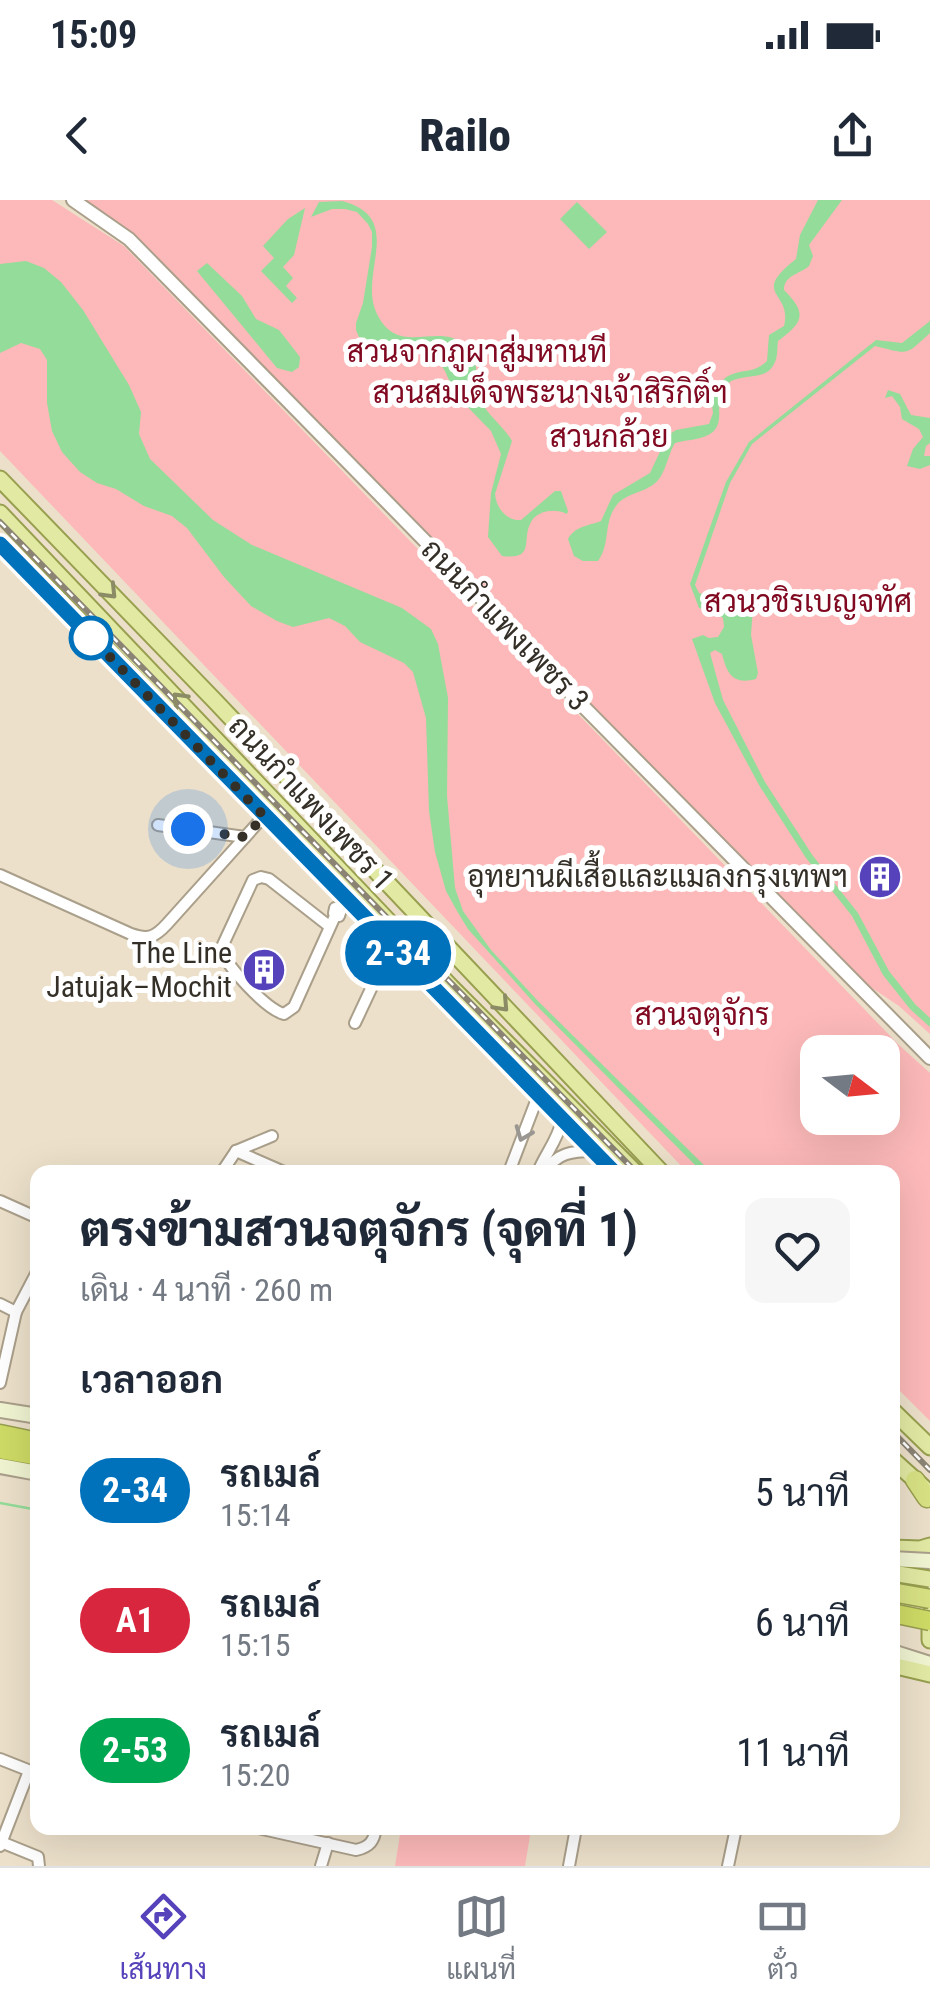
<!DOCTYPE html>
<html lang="th">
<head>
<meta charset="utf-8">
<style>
  body { margin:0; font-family:"Roboto Condensed",Sarabun,sans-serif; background:#f6f6f7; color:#1f2937; height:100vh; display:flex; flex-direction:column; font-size:38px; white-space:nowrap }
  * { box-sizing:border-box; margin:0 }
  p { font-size:32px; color:#747a83 }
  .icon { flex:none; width:55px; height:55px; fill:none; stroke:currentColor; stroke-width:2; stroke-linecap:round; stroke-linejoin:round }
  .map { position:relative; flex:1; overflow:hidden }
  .side { position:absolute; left:30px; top:965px; width:870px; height:670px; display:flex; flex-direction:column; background:#fff; border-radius:20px; box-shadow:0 10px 40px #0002 }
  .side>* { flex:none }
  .badge { padding:0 20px; border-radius:32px; font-size:35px; line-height:65px }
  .needle { width:65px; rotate:106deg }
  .controls { position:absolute; left:800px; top:835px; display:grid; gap:20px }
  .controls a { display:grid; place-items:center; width:100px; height:100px; border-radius:20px; background:#fff; box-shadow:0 10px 40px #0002; font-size:50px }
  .you { position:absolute; width:50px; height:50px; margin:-25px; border:8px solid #fff; border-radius:50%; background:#1a73e8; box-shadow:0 0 0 15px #1a73e833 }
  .map>.badge { position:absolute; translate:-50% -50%; box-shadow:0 0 0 5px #fff }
  h2 { padding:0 50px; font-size:38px; line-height:90px }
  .round { display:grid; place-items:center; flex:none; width:105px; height:105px; border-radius:20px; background:#f6f6f7 }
  .head { display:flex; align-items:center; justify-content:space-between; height:170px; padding:0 50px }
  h1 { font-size:48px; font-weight:800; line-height:75px }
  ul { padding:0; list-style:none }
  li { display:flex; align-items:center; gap:30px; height:130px; padding:0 50px }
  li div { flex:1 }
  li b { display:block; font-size:38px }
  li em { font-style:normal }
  li .badge { min-width:110px; font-weight:700; text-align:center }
  .status { display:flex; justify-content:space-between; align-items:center; height:70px; padding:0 50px; background:#fff; direction:ltr }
  .status svg { height:28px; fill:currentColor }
  header { display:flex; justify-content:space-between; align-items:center; height:130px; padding:0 50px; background:#fff; font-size:45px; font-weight:800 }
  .tab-bar { display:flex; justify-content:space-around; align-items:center; height:140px; border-top:2px solid #e0e1e3; background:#fff; font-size:28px; color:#747a83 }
  .tab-bar a { display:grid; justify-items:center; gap:5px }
  .tab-bar .current { color:#5642ba }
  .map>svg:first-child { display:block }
  .green { fill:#fdb9b9; fill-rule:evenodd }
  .water { fill:#93dc99 }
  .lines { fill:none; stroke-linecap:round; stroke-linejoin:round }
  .stream { stroke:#93dc99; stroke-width:2.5 }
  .minor-casing { stroke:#aa9f8a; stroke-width:14 }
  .tertiary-casing { stroke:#aa9f8a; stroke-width:16 }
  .secondary-casing { stroke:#aa9f8a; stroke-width:18 }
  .primary-casing { stroke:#989f4f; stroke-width:19 }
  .trunk-casing { stroke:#989f4f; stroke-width:21 }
  .motorway-casing { stroke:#989f4f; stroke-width:21 }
  .minor { stroke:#fff; stroke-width:10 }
  .tertiary { stroke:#fff; stroke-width:12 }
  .secondary { stroke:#f0f4d1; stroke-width:14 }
  .primary { stroke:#e2e9a3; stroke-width:15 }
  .trunk { stroke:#d8e284; stroke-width:18 }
  .motorway { stroke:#cedb65; stroke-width:18 }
  .rail-casing { stroke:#8b8374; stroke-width:6 }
  .rail { stroke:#fff; stroke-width:2.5; stroke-dasharray:8; stroke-linecap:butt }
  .secondary-bridge-casing { stroke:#aa9f8a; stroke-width:18; stroke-linecap:butt }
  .primary-bridge-casing { stroke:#989f4f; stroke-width:19; stroke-linecap:butt }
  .trunk-bridge-casing { stroke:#989f4f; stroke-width:21; stroke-linecap:butt }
  .motorway-bridge-casing { stroke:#989f4f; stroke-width:21; stroke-linecap:butt }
  .secondary-bridge { stroke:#f0f4d1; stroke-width:14 }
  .primary-bridge { stroke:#e2e9a3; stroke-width:15 }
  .trunk-bridge { stroke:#d8e284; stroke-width:18 }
  .motorway-bridge { stroke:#cedb65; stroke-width:18 }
  .oneway { stroke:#8b8c65 }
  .oneway2 { stroke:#9a9793 }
  .line-casing { stroke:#fff; stroke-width:22 }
  .line { stroke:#0072bc; stroke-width:15 }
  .walk { stroke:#342f27; stroke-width:10; stroke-dasharray:0 18 }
  .stop-dot { fill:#fff; stroke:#0072bc; stroke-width:5 }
  .labels { text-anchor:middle; stroke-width:10; stroke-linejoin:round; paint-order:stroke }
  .park-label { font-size:30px; fill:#800820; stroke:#fff }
  .street-label { font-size:30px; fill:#342f27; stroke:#fff }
  .poi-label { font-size:30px; fill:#342f27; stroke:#fff; text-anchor:end }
</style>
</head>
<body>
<div class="status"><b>15:09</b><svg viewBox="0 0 49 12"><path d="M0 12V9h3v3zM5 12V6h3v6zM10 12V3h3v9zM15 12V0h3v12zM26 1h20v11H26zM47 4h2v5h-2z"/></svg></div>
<header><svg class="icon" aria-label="back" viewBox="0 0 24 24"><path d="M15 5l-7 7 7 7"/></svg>Railo<svg class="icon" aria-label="share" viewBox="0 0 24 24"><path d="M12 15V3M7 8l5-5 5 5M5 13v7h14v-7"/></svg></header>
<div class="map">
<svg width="930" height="1666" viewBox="0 0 930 1666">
  <rect width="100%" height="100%" fill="#ece0ca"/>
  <g class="green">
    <path d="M0,0H52L124,46L899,845L930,873V1221L893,1184L892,972H687L0,251ZM818,852H882V918H818Z"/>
    <polygon points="81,0 930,0 930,834 899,806 860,780 434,345"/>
    <polygon points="401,1628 516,1628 531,1630 525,1666 395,1666"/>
  </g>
  <g class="water">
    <path d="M818,0H842L809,45L813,56L809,66C800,74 784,75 784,90C808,114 803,122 778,141C777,148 778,158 774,164C765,183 739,171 725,186C711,202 730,226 706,236C697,240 685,240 675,243C667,256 666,275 654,284C641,294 623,293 614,309C604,325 610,345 598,361H583L574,356L568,339C575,326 588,326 601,321L613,295L650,273L665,241L670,234L676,230L709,224L713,213L711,196C730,160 748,180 767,161L769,135L784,126C793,91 749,96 796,59L800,35Z"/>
    <path d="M342,1C407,18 357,74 377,114C399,159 439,120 466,146C482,161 473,186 483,205C491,218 505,228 512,241L495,294C496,308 507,321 521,320L555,291H561L568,311L567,314C555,308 536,310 530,324C522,341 535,360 502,356L488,337L491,293L501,254L491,231L455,194L445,171L435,156L397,142L389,144L370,142L359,137L356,130V123L363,103L372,47V32L368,24L357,12L345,9H332L311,17L319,2Z"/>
    <polygon points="577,2 607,32 589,49 560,19"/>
    <polygon points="305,8 294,55 283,67 293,78 286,86 297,98 292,103 261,71 274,58 263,46 288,19"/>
    <polygon points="26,61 44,68 61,82 83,110 129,185 141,212 139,234 150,259 213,320 252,345 402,408 431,429 438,444 448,498 447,596 455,688 463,711 491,750 538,801 711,972 702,972 535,804 468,729 457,711 446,691 435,652 429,611 426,518 413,472 404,463 360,442 345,426 329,418 293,427 277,421 251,406 224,377 187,328 172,316 144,306 116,289 97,283 80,272 62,252 52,231 47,203 47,160 40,149 21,143 0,153 0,64"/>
    <polygon points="207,63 242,96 256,119 279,130 300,157 299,167 292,172 277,168 197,71"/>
    <path d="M930,121V133C904,157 909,154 875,146L752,244L730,283L695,385L699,393C715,398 735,389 749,397L753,408L751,435L758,473L756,479C733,485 727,474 722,454L715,450L710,453L723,500L765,582L813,656L858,713L889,771L915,804L930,818V827L910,809L883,775L852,716L806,658L759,585L715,503L692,439L703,435L709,438L718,437L724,427L723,418L717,414L699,408L690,384L726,282L749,242L876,140L902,143Z"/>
    <polygon points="888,190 900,194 911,215 930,218 930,243 926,246 924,256 930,256 930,265 920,269 907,266 913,249 923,237 919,229 902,219 900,207 892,196 885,198"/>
  </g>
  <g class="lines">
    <polyline class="stream" points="0,1303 38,1310"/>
    <g class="minor-casing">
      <g id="minor">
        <polyline points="158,625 245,637"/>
        <path d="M0,675L131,734C149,740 155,737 167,724L264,616"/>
        <polygon points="335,708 341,710 339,716 334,713"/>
        <path d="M329,726L269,679L261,677L253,680L221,749C227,767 266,809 284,814L294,807L335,716"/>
        <polyline points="355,823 391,746"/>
        <polyline points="236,951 272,936"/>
        <polyline points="222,972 236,951 284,972"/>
        <polyline points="509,972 538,896"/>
        <path d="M538,972C545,954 558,940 562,920"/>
        <path d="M547,972C554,953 574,951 593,951"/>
        <polyline points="0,1001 38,1018"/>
        <polyline points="0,1104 16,1112 0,1183"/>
        <polyline points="16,1112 38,1070"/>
        <polyline points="0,1559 38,1574"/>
        <path d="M258,1628L356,1650C370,1647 374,1641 376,1628"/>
        <polyline points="1,1642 38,1657 39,1666"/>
        <polyline points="0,1646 29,1571"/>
        <polyline points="321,1666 328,1643"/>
        <polyline points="569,1666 576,1628"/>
        <polyline points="728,1666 736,1628"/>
      </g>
    </g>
    <g class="tertiary-casing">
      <polyline id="tertiary" points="73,0 129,39 529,447 576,499 930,858"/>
    </g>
    <g class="secondary-casing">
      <g id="secondary">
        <polyline points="0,1210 38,1216"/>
        <polyline points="0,1266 38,1273"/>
        <polyline points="892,1452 930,1464"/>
      </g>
    </g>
    <g class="primary-casing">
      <g id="primary">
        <polyline points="0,279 214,500 661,972"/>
        <polyline points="0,313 451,787 635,972"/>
        <polyline points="0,344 614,972"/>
        <polyline points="892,1210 930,1247"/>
        <polyline points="892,1259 924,1288"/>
        <polyline points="892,1348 920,1349 930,1346"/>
        <polyline points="930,1415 930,1440"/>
        <polyline points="892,1465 930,1474"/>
      </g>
    </g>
    <g class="trunk-casing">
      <polyline id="trunk" points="915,1280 927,1298"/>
    </g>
    <g class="motorway-casing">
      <g id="motorway">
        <polyline points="0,1234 38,1242"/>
        <polyline points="0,1249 38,1256"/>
      </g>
    </g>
    <use href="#minor" class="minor"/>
    <use href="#tertiary" class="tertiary"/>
    <use href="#secondary" class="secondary"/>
    <use href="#primary" class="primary"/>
    <use href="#trunk" class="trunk"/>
    <use href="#motorway" class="motorway"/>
    <g class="rail-casing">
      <g id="rail">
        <polyline points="0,322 636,972"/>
        <polyline points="892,1231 930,1270"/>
      </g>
    </g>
    <use href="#rail" class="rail"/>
    <g class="secondary-bridge-casing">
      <polyline id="secondary-bridge" points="892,1359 930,1361"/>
    </g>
    <g class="primary-bridge-casing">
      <polyline id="primary-bridge" points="892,1373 930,1379"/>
    </g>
    <g class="trunk-bridge-casing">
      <polyline id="trunk-bridge" points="892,1392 930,1399"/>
    </g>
    <g class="motorway-bridge-casing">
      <polyline id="motorway-bridge" points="892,1413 930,1421"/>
    </g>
    <use href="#secondary-bridge" class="secondary-bridge"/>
    <use href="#primary-bridge" class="primary-bridge"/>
    <use href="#trunk-bridge" class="trunk-bridge"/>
    <use href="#motorway-bridge" class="motorway-bridge"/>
  </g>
  <defs><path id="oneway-chevron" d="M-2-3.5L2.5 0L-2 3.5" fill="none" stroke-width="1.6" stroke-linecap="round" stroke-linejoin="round" transform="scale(2.5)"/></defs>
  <g class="oneway">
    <use href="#oneway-chevron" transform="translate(110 392) rotate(46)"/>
    <use href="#oneway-chevron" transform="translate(179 499) rotate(-134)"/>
    <use href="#oneway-chevron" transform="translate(502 805) rotate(47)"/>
  </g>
  <use class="oneway2" href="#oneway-chevron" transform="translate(523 934) rotate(111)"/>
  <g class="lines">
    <g class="line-casing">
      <polyline id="line" points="0,344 614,972"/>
    </g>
    <use href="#line" class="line"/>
    <polyline class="walk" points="91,438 82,428 264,616 245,637 188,629"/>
  </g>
  <defs>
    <g id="building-disc" transform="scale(2.25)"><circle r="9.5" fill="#5642ba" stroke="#fff"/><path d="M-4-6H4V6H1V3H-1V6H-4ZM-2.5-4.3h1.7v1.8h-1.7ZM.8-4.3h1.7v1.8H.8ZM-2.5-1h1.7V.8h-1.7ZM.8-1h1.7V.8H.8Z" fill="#fff"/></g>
  </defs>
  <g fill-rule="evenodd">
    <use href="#building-disc" x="880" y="677"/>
    <use href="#building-disc" x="264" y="770"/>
  </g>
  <circle class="stop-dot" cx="91" cy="438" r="20"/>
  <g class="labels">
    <g class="park-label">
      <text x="477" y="162">สวนจากภูผาสู่มหานที</text>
      <text x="550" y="203">สวนสมเด็จพระนางเจ้าสิริกิติ์ฯ</text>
      <text x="609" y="247">สวนกล้วย</text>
      <text x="808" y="412">สวนวชิรเบญจทัศ</text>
      <text x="702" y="825">สวนจตุจักร</text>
    </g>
    <g class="street-label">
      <text transform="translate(505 425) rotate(46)" y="10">ถนนกำแพงเพชร 3</text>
      <text transform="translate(311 603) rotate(47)" y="10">ถนนกำแพงเพชร 1</text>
    </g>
    <g class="poi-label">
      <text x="848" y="687">อุทยานผีเสื้อและแมลงกรุงเทพฯ</text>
      <text x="232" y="763">The Line<tspan x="232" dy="34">Jatujak–Mochit</tspan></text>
    </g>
  </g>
</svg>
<div class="controls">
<a><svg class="needle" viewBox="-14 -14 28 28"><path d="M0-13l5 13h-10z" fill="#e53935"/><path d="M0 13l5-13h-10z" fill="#747a83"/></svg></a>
</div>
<div class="you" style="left:188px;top:629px"></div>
<b class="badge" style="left:398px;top:753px;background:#0072bc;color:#fff">2-34</b>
<section class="side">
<div class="head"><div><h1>ตรงข้ามสวนจตุจักร (จุดที่ 1)</h1><p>เดิน · 4 นาที · 260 m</p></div><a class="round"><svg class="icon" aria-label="heart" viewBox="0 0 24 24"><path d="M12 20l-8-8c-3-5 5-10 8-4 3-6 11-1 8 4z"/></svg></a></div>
<h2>เวลาออก</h2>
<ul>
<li><span class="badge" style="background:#0072bc;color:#fff">2-34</span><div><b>รถเมล์</b><p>15:14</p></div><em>5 นาที</em></li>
<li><span class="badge" style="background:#d7263d;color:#fff">A1</span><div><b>รถเมล์</b><p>15:15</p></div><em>6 นาที</em></li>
<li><span class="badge" style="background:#00a651;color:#fff">2-53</span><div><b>รถเมล์</b><p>15:20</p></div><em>11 นาที</em></li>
</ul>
</section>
</div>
<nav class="tab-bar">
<a class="current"><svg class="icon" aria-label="directions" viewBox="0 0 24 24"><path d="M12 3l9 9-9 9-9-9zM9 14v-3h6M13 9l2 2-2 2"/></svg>เส้นทาง</a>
<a><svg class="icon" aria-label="map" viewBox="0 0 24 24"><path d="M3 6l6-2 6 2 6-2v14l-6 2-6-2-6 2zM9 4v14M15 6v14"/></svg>แผนที่</a>
<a><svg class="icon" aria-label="tickets" viewBox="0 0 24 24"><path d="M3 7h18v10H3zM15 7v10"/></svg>ตั๋ว</a>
</nav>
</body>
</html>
